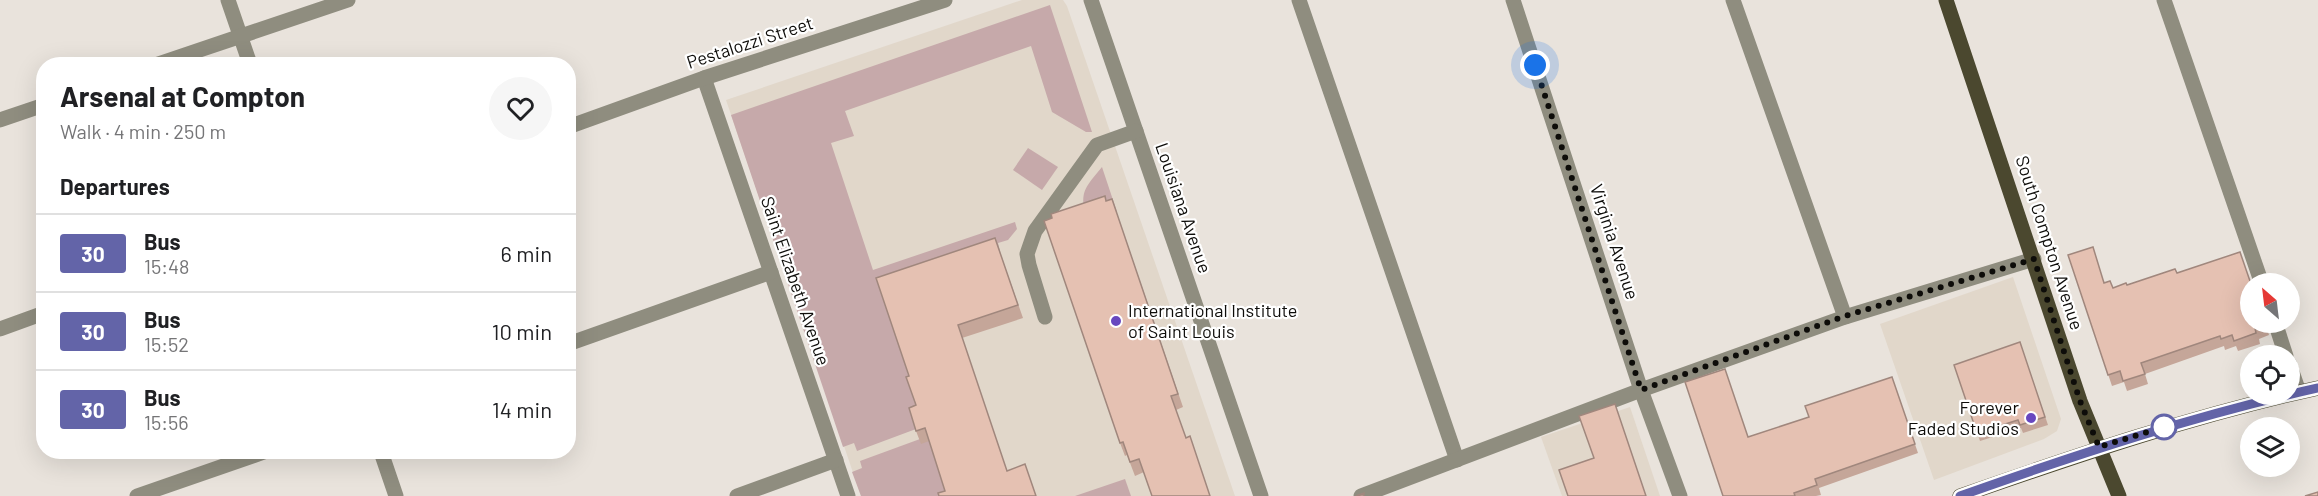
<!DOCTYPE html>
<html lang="en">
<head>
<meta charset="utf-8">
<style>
  body { margin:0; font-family:Barlow,sans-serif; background:#f6f6f6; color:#202124; height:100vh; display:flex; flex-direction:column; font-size:22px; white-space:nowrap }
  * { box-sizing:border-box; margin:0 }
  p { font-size:20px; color:#757577 }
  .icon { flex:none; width:33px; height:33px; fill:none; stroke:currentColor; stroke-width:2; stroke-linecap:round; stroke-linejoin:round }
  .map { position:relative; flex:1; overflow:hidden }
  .side { position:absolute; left:36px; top:57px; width:540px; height:402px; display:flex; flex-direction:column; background:#fff; border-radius:24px; box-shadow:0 6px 24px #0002 }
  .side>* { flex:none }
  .badge { padding:0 12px; border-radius:4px; font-size:21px; line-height:39px }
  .needle { width:39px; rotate:332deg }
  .controls { position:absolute; left:2240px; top:273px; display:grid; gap:12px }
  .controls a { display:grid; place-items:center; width:60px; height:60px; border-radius:50%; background:#fff; box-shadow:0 6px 24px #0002; font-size:30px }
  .you { position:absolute; width:30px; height:30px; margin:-15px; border:4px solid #fff; border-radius:50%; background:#1a73e8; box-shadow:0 0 0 9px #1a73e833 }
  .map>.badge { position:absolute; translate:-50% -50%; box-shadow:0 0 0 3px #fff }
  h2 { padding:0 24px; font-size:22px; line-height:54px }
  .round { display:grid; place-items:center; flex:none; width:63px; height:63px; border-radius:32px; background:#f6f6f6 }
  .headline { display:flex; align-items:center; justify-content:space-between; height:102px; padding:0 24px }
  h1 { font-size:28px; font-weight:700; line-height:45px }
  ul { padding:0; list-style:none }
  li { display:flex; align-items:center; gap:18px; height:78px; padding:0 24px; border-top:2px solid #e0e0e0 }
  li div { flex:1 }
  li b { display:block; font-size:22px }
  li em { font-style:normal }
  li .badge { min-width:66px; font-weight:700; text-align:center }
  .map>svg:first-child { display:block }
  .built { fill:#e1d7ca }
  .green { fill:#c6a9aa }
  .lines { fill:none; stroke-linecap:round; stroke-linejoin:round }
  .minor { stroke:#8f8d7f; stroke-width:15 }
  .major { stroke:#4b482f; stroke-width:15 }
  .wall { fill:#c5a699 }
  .building { fill:#e5c1b2; stroke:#a0877d; stroke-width:1.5 }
  .line-casing { stroke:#fff; stroke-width:14 }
  .line { stroke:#6364a8; stroke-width:9 }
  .walk { stroke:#0d0c09; stroke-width:6; stroke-dasharray:0 10.8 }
  .poi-dot { fill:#6847bf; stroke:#fff; stroke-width:2 }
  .stop-dot { fill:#fff; stroke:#6364a8; stroke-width:3 }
  .labels { text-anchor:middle; stroke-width:4.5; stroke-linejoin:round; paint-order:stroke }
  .street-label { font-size:18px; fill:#0d0c09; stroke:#fff }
  .poi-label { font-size:18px; fill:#0d0c09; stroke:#fff; text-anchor:start }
</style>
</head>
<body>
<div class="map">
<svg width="2318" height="496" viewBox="0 0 2318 496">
  <rect width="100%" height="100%" fill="#e9e3dc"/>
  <g class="built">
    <polygon points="1022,0 1063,0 1067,6 1235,496 861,496 726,100"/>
    <polygon points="2013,277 2061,419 2057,431 2044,439 1934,480 1880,324"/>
    <polygon points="1630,407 1660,496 1562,496 1541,437"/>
  </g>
  <g class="green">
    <polygon points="1050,5 1092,132 1086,132 1052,112 1031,46 845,111 854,136 831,143 873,270 1015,222 1017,229 1008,240 998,243 1000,251 904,361 921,419 916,429 857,451 854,443 843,447 731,115"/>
    <polygon points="1028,148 1058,167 1042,190 1013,170"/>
    <path d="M1102,167L1117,212L1086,217C1079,191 1086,187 1102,167Z"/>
    <polygon points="920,439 930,441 971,496 861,496 852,472 862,468 860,461"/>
    <polygon points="1125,479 1131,496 1075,496"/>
  </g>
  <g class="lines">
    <g class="minor">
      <polyline points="228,0 250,64"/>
      <polyline points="1091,0 1261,496"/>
      <polyline points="1299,0 1457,460"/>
      <polyline points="1513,0 1641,390 1680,496"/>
      <polyline points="1733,0 1845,317"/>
      <polyline points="2164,0 2262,284"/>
      <polyline points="158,64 348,0"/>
      <polyline points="704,78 848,496"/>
      <polyline points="0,120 44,105"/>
      <polyline points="568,127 704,78 945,0"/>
      <polyline points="1045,317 1029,265 1027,254 1035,231 1097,145 1136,131"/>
      <polyline points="2275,322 2286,356"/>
      <polyline points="0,329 44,313"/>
      <polyline points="568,344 771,272"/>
      <polyline points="2289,363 2299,392"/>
      <polyline points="381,452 396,496"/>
      <polyline points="137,496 264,452"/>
      <polyline points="737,496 836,460"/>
      <polyline points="1361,496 1641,390 1845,317 2034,259"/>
    </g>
    <g class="major">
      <polyline points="1946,0 2080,401 2119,496"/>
      <path d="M1960,496C2078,455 2195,415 2318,388"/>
    </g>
  </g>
  <g class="wall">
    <polygon points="1112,199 1183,407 1176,410 1144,472 1135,476 1127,455 1125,456 1120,443 1106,201"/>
    <polygon points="995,238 1023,318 962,338 1007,471 945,491 929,441 921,444 916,431 916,405 909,376"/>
    <polygon points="2068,255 2113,288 2127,285 2177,273 2265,322 2269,335 2259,339 2260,344 2238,351 2236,346 2225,350 2224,346 2145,374 2148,384 2127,391 2124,382 2112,386"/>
    <polygon points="2020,342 2048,425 2023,433 2021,428 1980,441 1954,365"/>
    <polygon points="1892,377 1918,453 1819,488 1821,495 1816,496 1723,496 1748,437 1809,417"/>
  </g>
  <g class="building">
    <polygon points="1105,196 1106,201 1112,199 1178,394 1171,396 1186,438 1190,436 1210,496 1152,496 1139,459 1130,462 1123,442 1120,443 1044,221 1052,218 1051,214"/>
    <polygon points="995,238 1018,305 958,325 1007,471 1025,464 1036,496 939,496 938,493 945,491 925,428 916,431 909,408 916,405 906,377 909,376 876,278"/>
    <polygon points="2093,247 2104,283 2110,281 2113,288 2126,283 2127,285 2175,269 2177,273 2240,252 2251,284 2250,284 2250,322 2264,322 2265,325 2255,328 2256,333 2234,341 2232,335 2221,339 2220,336 2141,363 2145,374 2123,381 2120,371 2108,375 2068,255"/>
    <polygon points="2020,342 2045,417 2020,425 2018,420 1977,433 1954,365"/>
    <polygon points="1725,369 1748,437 1809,417 1805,406 1892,377 1915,444 1815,479 1817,485 1794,493 1795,496 1723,496 1685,382"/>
    <polygon points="1615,404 1646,496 1568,496 1559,470 1594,458 1579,416"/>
    <polygon points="2318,492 2318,496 2305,496"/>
    <polygon points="1364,493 1364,496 1356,496"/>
  </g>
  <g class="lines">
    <g class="line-casing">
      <path id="line" d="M1960,496C2078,454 2196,415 2318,388"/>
    </g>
    <use href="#line" class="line"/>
    <polyline class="walk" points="1535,65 1641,390 1845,316 2034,259 2080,401 2099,447 2164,427"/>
  </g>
  <g class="poi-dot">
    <circle cx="1116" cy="321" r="6"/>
    <circle cx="2031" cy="418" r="6"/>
  </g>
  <circle class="stop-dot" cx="2164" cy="427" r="12"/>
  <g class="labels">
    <g class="street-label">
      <text transform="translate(750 43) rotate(-18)" y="6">Pestalozzi Street</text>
      <text transform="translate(1183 208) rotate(71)" y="6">Louisiana Avenue</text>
      <text transform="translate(1614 242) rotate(72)" y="6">Virginia Avenue</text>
      <text transform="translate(2049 243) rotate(72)" y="6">South Compton Avenue</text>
      <text transform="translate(795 281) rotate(71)" y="6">Saint Elizabeth Avenue</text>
    </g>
    <g class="poi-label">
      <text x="1128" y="317">International Institute<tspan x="1128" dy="21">of Saint Louis</tspan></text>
      <text x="2019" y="414" text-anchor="end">Forever<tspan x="2019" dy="21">Faded Studios</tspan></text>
    </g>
  </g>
</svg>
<div class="controls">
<a><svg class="needle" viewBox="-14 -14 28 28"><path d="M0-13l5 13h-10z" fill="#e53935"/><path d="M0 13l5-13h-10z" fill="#757577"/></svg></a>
<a><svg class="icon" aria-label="locate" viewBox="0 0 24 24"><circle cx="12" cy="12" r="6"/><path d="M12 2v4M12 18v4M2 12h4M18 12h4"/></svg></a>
<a><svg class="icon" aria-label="layers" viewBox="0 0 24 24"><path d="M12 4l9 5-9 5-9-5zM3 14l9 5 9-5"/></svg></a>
</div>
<div class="you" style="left:1535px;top:65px"></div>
<section class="side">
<div class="headline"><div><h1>Arsenal at Compton</h1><p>Walk · 4 min · 250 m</p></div><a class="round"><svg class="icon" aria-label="heart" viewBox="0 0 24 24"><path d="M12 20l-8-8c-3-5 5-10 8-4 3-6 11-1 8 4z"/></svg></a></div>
<h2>Departures</h2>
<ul>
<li><span class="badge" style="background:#6364a8;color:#fff">30</span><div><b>Bus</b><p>15:48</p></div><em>6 min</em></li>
<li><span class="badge" style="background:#6364a8;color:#fff">30</span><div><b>Bus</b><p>15:52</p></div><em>10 min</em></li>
<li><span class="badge" style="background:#6364a8;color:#fff">30</span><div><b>Bus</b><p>15:56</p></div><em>14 min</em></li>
</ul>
</section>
</div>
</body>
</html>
